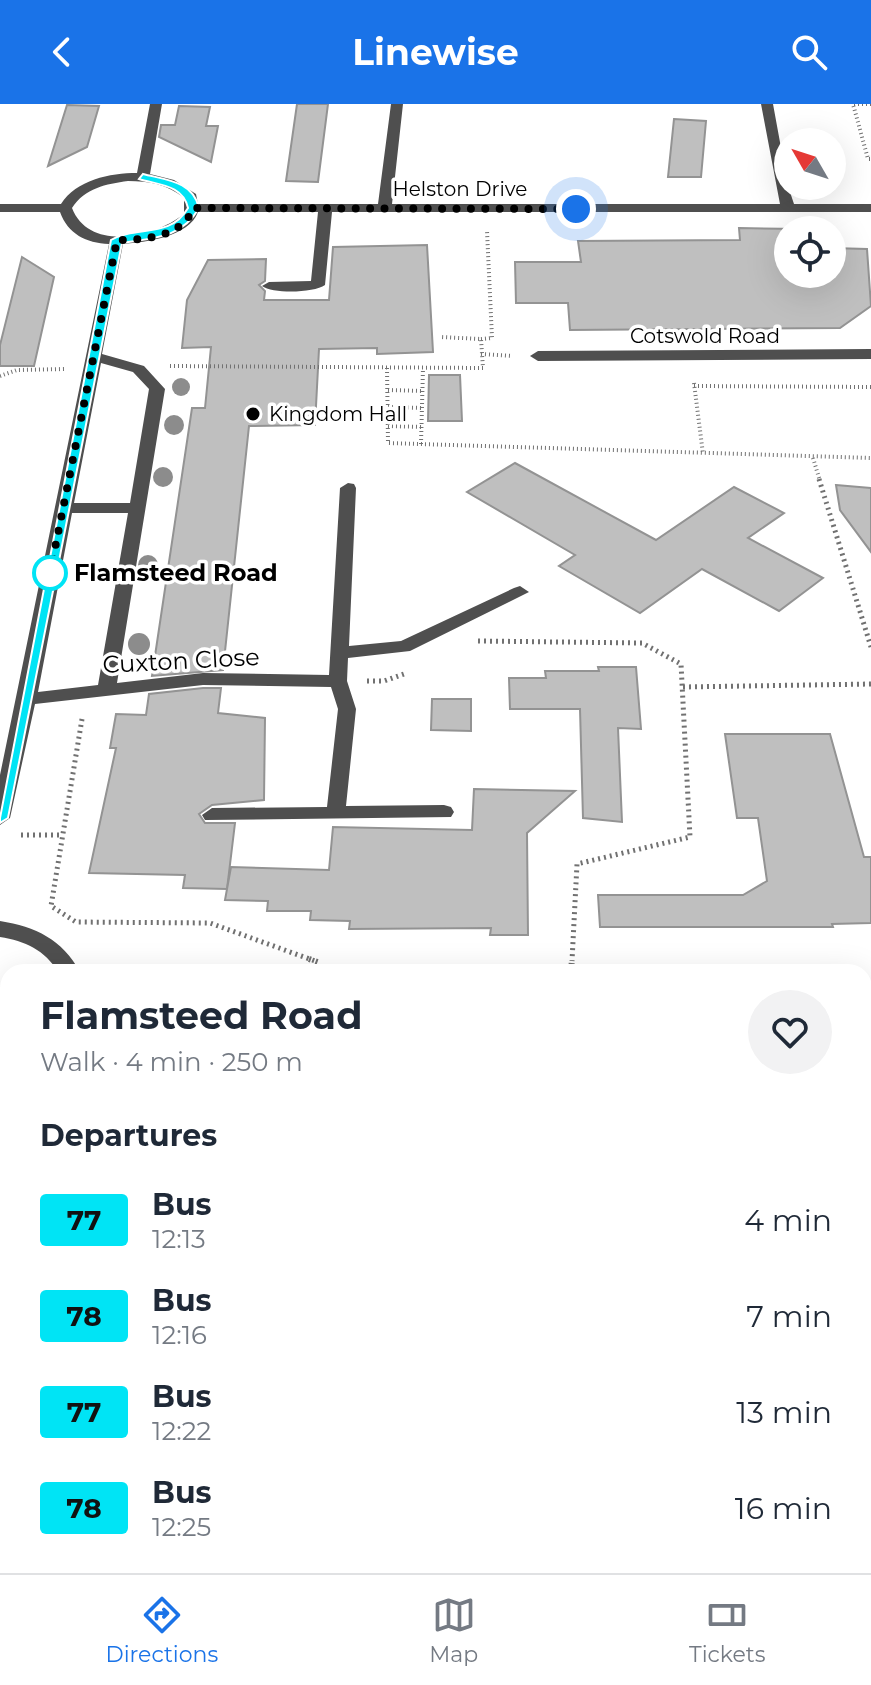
<!DOCTYPE html>
<html lang="en">
<head>
<meta charset="utf-8">
<style>
  body { margin:0; font-family:Montserrat,sans-serif; background:#f2f2f3; color:#1f2937; height:100vh; display:flex; flex-direction:column; font-size:30px; white-space:nowrap }
  * { box-sizing:border-box; margin:0 }
  p { font-size:26px; color:#747a83 }
  .icon { flex:none; width:44px; height:44px; fill:none; stroke:currentColor; stroke-width:2; stroke-linecap:round; stroke-linejoin:round }
  .map { position:relative; flex:1; overflow:hidden }
  .drawer { position:absolute; left:0px; top:860px; width:872px; height:610px; display:flex; flex-direction:column; background:#fff; border-radius:24px 24px 0 0; box-shadow:0 8px 32px #0002 }
  .drawer>* { flex:none }
  .badge { padding:0 16px; border-radius:6px; font-size:28px; line-height:52px }
  .needle { width:52px; rotate:309deg }
  .tools { position:absolute; left:774px; top:24px; display:grid; gap:16px }
  .tools a { display:grid; place-items:center; width:72px; height:72px; border-radius:50%; background:#fff; box-shadow:0 8px 32px #0002; font-size:40px }
  .you { position:absolute; width:40px; height:40px; margin:-20px; border:6px solid #fff; border-radius:50%; background:#1a73e8; box-shadow:0 0 0 12px #1a73e833 }
  .map>.badge { position:absolute; translate:-50% -50%; box-shadow:0 0 0 4px #fff }
  h2 { padding:0 40px; font-size:30px; line-height:72px }
  .round { display:grid; place-items:center; flex:none; width:84px; height:84px; border-radius:42px; background:#f2f2f3 }
  .head { display:flex; align-items:center; justify-content:space-between; height:136px; padding:0 40px }
  h1 { font-size:38px; font-weight:700; line-height:60px }
  ul { padding:0; list-style:none }
  li { display:flex; align-items:center; gap:24px; height:96px; padding:0 40px }
  li div { flex:1 }
  li b { display:block; font-size:30px }
  li em { font-style:normal }
  li .badge { min-width:88px; font-weight:700; text-align:center }
  header { display:flex; justify-content:space-between; align-items:center; height:104px; padding:0 40px; background:#1a73e8; color:#fff; font-size:36px; font-weight:700 }
  .dock { display:flex; justify-content:space-around; align-items:center; height:112px; border-top:2px solid #e0e1e3; background:#fff; font-size:22px; color:#747a83 }
  .dock a { display:grid; justify-items:center; gap:4px }
  .dock .current { color:#1a73e8 }
  .map>svg:first-child { display:block }
  .building { fill:#bfbfbf; stroke:#939393; stroke-width:2 }
  .lines { fill:none; stroke-linecap:round; stroke-linejoin:round }
  .path-far2 { stroke:#717171; stroke-width:4; stroke-dasharray:1 3; stroke-linecap:butt }
  .path-far1 { stroke:#717171; stroke-width:5; stroke-dasharray:2 4; stroke-linecap:butt }
  .path { stroke:#717171; stroke-width:6; stroke-dasharray:2 5; stroke-linecap:butt }
  .minor { fill:#4f4f4f; fill-rule:evenodd }
  .tree { fill:#8c8c8c }
  .line { fill:#00e4f5; stroke:#fff; stroke-width:2 }
  .walk { stroke:#000; stroke-width:8; stroke-dasharray:0 14.4 }
  .poi-dot { fill:#000; stroke:#fff; stroke-width:3 }
  .stop-dot { fill:#fff; stroke:#00e4f5; stroke-width:4 }
  .labels { text-anchor:middle; stroke-width:7; stroke-linejoin:round; paint-order:stroke }
  .far-street-label { font-size:20px; fill:#000; stroke:#fff }
  .far-poi-label { font-size:20px; fill:#000; stroke:#fff; text-anchor:start }
  .stop-label { font-size:24px; font-weight:bold; fill:#000; stroke:#fff; text-anchor:start }
  .street-label { font-size:24px; fill:#000; stroke:#fff }
</style>
</head>
<body>
<header><svg class="icon" aria-label="back" viewBox="0 0 24 24"><path d="M15 5l-7 7 7 7"/></svg>Linewise<svg class="icon" aria-label="search" viewBox="0 0 24 24"><circle cx="10" cy="10" r="6"/><path d="M15 15l6 6"/></svg></header>
<div class="map">
<svg width="871" height="1469" viewBox="0 0 871 1469">
  <rect width="100%" height="100%" fill="#fff"/>
  <g class="building">
    <polygon points="297,0 328,0 318,78 286,77"/>
    <polygon points="67,1 99,2 87,43 48,62"/>
    <polygon points="179,2 210,3 206,22 218,22 211,58 159,33 161,21 175,21"/>
    <polygon points="674,15 706,17 701,73 668,73"/>
    <polygon points="739,124 800,125 788,126 788,170 832,170 832,144 867,145 871,202 840,224 570,226 568,199 516,199 515,158 581,158 578,137 740,136"/>
    <polygon points="427,141 433,248 377,250 377,244 319,245 315,321 249,322 223,566 152,572 192,304 205,304 211,243 182,244 187,196 208,156 266,155 265,177 259,181 265,187 264,196 329,196 333,143"/>
    <polygon points="22,153 54,173 34,262 0,262 0,241"/>
    <polygon points="429,271 460,271 462,317 428,317"/>
    <polygon points="515,359 656,436 734,383 784,409 748,434 823,474 779,507 702,465 640,509 559,462 575,451 467,388"/>
    <polygon points="836,381 871,384 871,448 840,406"/>
    <polygon points="598,563 636,563 641,625 618,624 622,718 583,714 580,605 510,605 509,574 546,574 545,567 599,567"/>
    <polygon points="203,584 221,584 218,609 265,614 264,696 212,701 199,710 205,719 235,719 227,785 183,784 185,771 89,769 116,644 110,644 116,610 146,611 149,590"/>
    <polygon points="432,595 471,595 471,627 431,626"/>
    <polygon points="725,630 830,630 864,753 871,753 871,819 832,820 833,823 600,823 598,791 743,791 767,777 758,714 737,714"/>
    <polygon points="474,685 575,687 527,729 528,831 490,831 491,824 349,825 350,817 310,816 311,807 267,807 268,797 225,796 231,763 329,766 333,723 472,726"/>
  </g>
  <g class="lines">
    <g class="path-far2">
      <polyline points="871,0 853,0 868,55 871,55"/>
      <polyline points="481,235 492,234 487,127"/>
      <polyline points="481,250 512,252"/>
      <polyline points="170,262 483,264 481,235 440,233"/>
      <polyline points="387,264 388,339 871,354"/>
      <polyline points="0,272 17,266 65,265"/>
      <polyline points="694,279 703,350"/>
      <polyline points="694,282 871,283"/>
      <polyline points="388,286 423,287"/>
      <polyline points="388,303 423,304"/>
      <polyline points="388,322 422,323"/>
      <polyline points="421,340 423,264"/>
      <polyline points="813,354 820,377"/>
    </g>
    <g class="path-far1">
      <polyline points="819,375 871,543"/>
      <polyline points="478,537 642,539 681,560 690,733 577,760 572,857"/>
      <polyline points="367,577 384,577 404,570"/>
      <polyline points="683,583 871,580"/>
      <polyline points="82,615 51,802 76,818 210,819 315,857"/>
      <polyline points="21,731 63,731"/>
    </g>
    <g class="path">
      <polyline points="309,855 320,859 320,868"/>
      <polyline points="571,868 572,855"/>
      <polyline points="868,1357 864,1260 867,1228 871,1228"/>
    </g>
    <g class="minor">
      <path d="M150,0H162L150,70L174,76L196,90L198,100H378L391,0H403L392,100H780L761,0H773L788,82L794,100H871V108H332L325,181C314,189 273,190 262,182L269,178L311,177L318,108H198C189,133 146,138 123,140L102,250L144,262L165,285L117,579L203,569L329,571L340,384L348,379L354,380L356,384L349,542L401,537L514,484L520,482L529,488L410,547L348,554L347,577L356,605L346,702L444,701L451,703L454,708L451,713L205,716L202,711L212,704L327,703L338,605L331,583L203,581L35,600L10,714L0,721V671L109,140C86,139 68,130 60,108H0V100H61C76,76 110,69 137,69ZM128,77C149,77 167,80 184,94V110C154,134 89,148 72,104C85,84 106,80 128,77ZM101,259L133,268L149,285L130,399H74ZM72,409H128L98,581L38,588Z"/>
      <polygon points="871,245 871,255 538,257 530,252 538,247"/>
      <path d="M0,817C36,823 62,835 80,868H58C45,846 25,837 0,833Z"/>
      <rect x="864" y="885" width="7" height="16"/>
      <polygon points="8,972 8,990 0,992 0,974"/>
      <polygon points="8,1252 8,1274 0,1277 0,1255"/>
      <polygon points="0,1324 8,1327 8,1383 0,1380"/>
      <rect x="864" y="1376" width="7" height="24"/>
      <polygon points="17,1462 43,1462 45,1469 17,1469"/>
      <polygon points="595,1462 621,1462 622,1469 594,1469"/>
    </g>
  </g>
  <g class="tree">
    <circle cx="181" cy="283" r="9"/>
    <circle cx="174" cy="321" r="10"/>
    <circle cx="163" cy="373" r="10"/>
    <circle cx="148" cy="461" r="10"/>
    <circle cx="139" cy="540" r="11"/>
  </g>
  <path class="line" d="M143,70C166,76 193,77 199,104C182,134 154,134 122,139L8,714L0,719V714L111,136C137,121 170,135 188,104C183,81 159,81 139,75Z"/>
  <g class="lines">
    <path class="walk" d="M50,469L117,136C143,136 184,133 193,104L576,105"/>
  </g>
  <circle class="poi-dot" cx="253" cy="310" r="8"/>
  <circle class="stop-dot" cx="50" cy="469" r="16"/>
  <g class="labels">
    <g class="far-street-label">
      <text x="460" y="92">Helston Drive</text>
      <text x="705" y="239">Cotswold Road</text>
    </g>
    <g class="far-poi-label">
      <text x="269" y="317">Kingdom Hall</text>
    </g>
    <g class="stop-label">
      <text x="74" y="477">Flamsteed Road</text>
    </g>
    <g class="street-label">
      <text transform="translate(181 557) rotate(-3)" y="8">Cuxton Close</text>
    </g>
  </g>
</svg>
<div class="tools">
<a><svg class="needle" viewBox="-14 -14 28 28"><path d="M0-13l5 13h-10z" fill="#e53935"/><path d="M0 13l5-13h-10z" fill="#747a83"/></svg></a>
<a><svg class="icon" aria-label="locate" viewBox="0 0 24 24"><circle cx="12" cy="12" r="6"/><path d="M12 2v4M12 18v4M2 12h4M18 12h4"/></svg></a>
</div>
<div class="you" style="left:576px;top:105px"></div>
<section class="drawer">
<div class="head"><div><h1>Flamsteed Road</h1><p>Walk · 4 min · 250 m</p></div><a class="round"><svg class="icon" aria-label="heart" viewBox="0 0 24 24"><path d="M12 20l-8-8c-3-5 5-10 8-4 3-6 11-1 8 4z"/></svg></a></div>
<h2>Departures</h2>
<ul>
<li><span class="badge" style="background:#00e4f5;color:#111">77</span><div><b>Bus</b><p>12:13</p></div><em>4 min</em></li>
<li><span class="badge" style="background:#00e4f5;color:#111">78</span><div><b>Bus</b><p>12:16</p></div><em>7 min</em></li>
<li><span class="badge" style="background:#00e4f5;color:#111">77</span><div><b>Bus</b><p>12:22</p></div><em>13 min</em></li>
<li><span class="badge" style="background:#00e4f5;color:#111">78</span><div><b>Bus</b><p>12:25</p></div><em>16 min</em></li>
</ul>
</section>
</div>
<nav class="dock">
<a class="current"><svg class="icon" aria-label="directions" viewBox="0 0 24 24"><path d="M12 3l9 9-9 9-9-9zM9 14v-3h6M13 9l2 2-2 2"/></svg>Directions</a>
<a><svg class="icon" aria-label="map" viewBox="0 0 24 24"><path d="M3 6l6-2 6 2 6-2v14l-6 2-6-2-6 2zM9 4v14M15 6v14"/></svg>Map</a>
<a><svg class="icon" aria-label="tickets" viewBox="0 0 24 24"><path d="M3 7h18v10H3zM15 7v10"/></svg>Tickets</a>
</nav>
</body>
</html>
